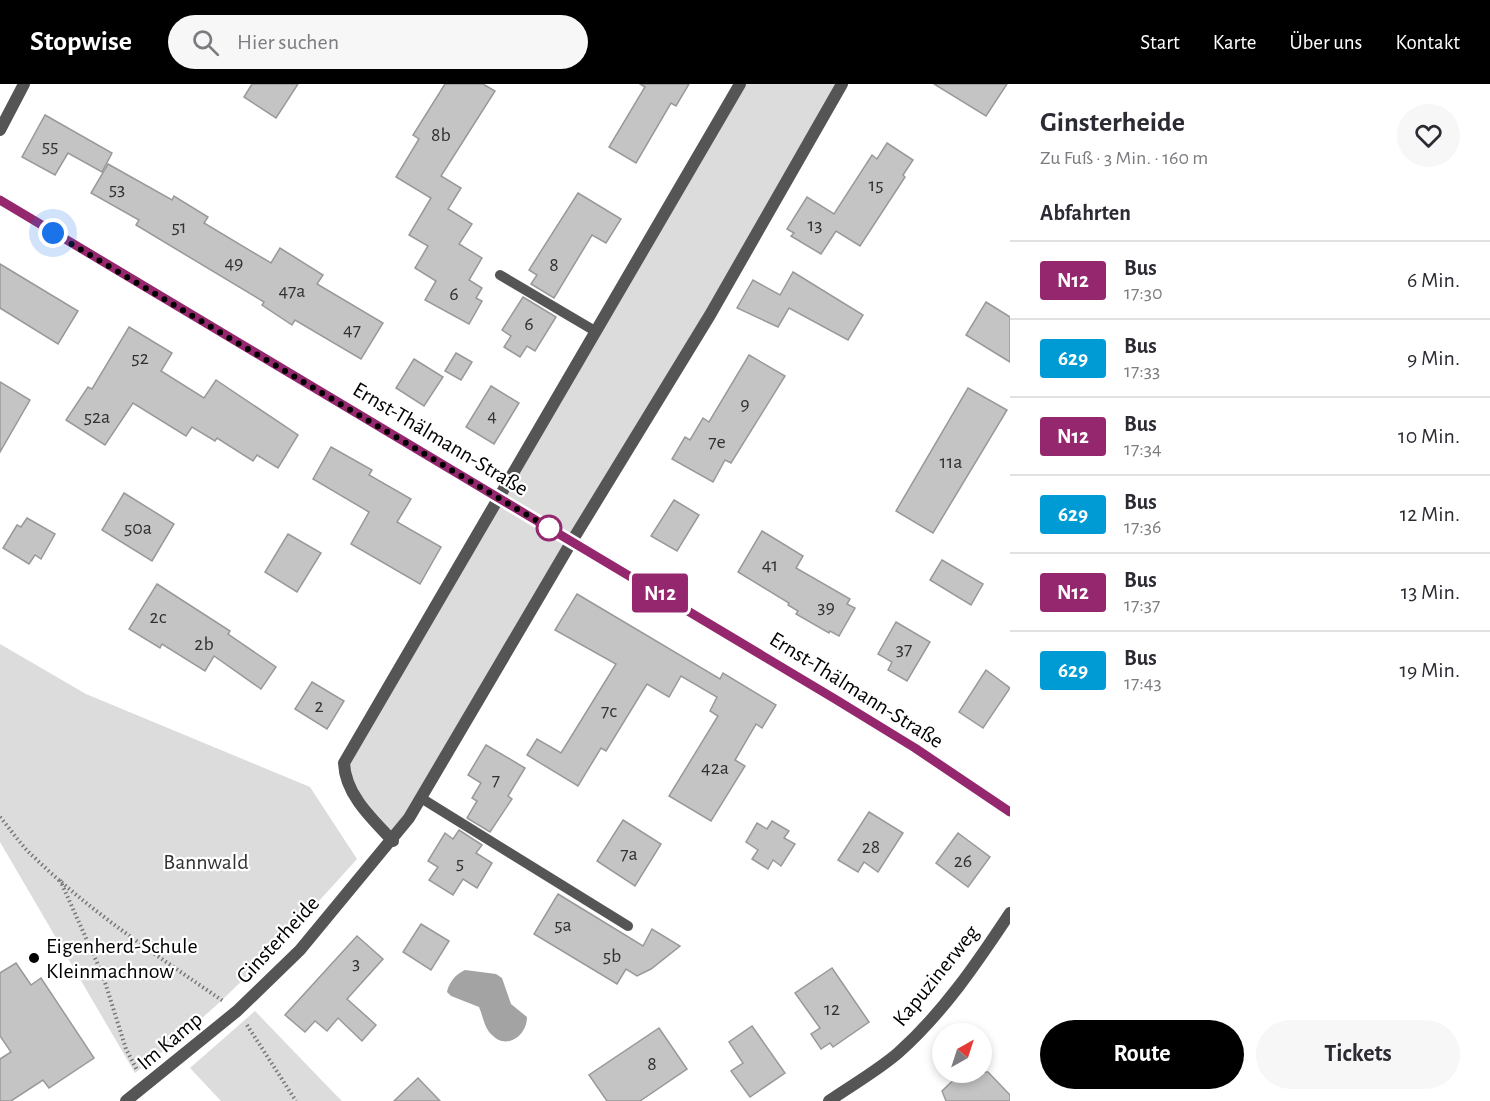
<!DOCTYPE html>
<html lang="de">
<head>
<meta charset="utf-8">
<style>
  body { margin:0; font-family:"Alegreya Sans",sans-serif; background:#f7f7f7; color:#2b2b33; height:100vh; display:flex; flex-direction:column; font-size:22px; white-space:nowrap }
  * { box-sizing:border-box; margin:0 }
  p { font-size:20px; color:#7c7c81 }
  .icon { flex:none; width:33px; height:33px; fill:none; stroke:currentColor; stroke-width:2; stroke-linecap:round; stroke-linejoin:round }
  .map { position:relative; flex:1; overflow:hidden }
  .side { display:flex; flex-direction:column; background:#fff; width:480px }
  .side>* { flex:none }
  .badge { padding:0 12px; border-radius:4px; font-size:21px; line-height:39px }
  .needle { width:39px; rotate:39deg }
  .tools { position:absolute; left:932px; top:939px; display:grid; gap:12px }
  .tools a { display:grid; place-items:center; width:60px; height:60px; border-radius:50%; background:#fff; box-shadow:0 3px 9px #0003; font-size:30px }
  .you { position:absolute; width:30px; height:30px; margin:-15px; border:4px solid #fff; border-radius:50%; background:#1a73e8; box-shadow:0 0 0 9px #1a73e833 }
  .map>.badge { position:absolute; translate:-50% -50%; box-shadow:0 0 0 3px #fff }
  h2 { padding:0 30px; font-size:22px; line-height:54px }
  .round { display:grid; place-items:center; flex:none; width:63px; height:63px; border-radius:32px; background:#f7f7f7 }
  .head { display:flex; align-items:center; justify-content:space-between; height:102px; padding:0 30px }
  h1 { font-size:28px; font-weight:700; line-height:45px }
  .action { display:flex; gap:12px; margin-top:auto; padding:12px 30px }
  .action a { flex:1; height:69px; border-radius:36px; background:#000; color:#fff; font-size:24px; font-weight:700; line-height:69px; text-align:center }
  .action a+a { background:#f7f7f7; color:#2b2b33 }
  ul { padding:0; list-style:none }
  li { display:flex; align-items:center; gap:18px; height:78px; padding:0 30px; border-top:2px solid #e1e1e2 }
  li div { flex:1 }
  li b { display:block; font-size:22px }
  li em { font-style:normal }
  li .badge { min-width:66px; font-weight:700; text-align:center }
  header { display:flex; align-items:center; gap:36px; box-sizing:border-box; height:84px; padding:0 30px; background:#000; color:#fff }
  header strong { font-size:28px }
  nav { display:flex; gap:33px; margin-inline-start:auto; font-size:21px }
  .search { width:420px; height:54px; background:#f7f7f7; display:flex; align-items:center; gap:15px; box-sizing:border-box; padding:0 21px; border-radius:33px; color:#7c7c81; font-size:22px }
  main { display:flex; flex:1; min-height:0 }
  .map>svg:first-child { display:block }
  .green { fill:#dcdcdc }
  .water { fill:#a3a3a3 }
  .building { fill:#c4c4c4; stroke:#999; stroke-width:1.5 }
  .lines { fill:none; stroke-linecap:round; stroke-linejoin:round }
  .path { stroke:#777; stroke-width:4; stroke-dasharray:1.5 3; stroke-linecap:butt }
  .service { stroke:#555; stroke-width:10 }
  .minor { stroke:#555; stroke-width:12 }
  .tertiary { stroke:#555; stroke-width:12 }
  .line-casing { stroke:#fff; stroke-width:14 }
  .line { stroke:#95276e; stroke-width:9 }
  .walk { stroke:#000; stroke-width:6; stroke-dasharray:0 10.8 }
  .stop-dot { fill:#fff; stroke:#95276e; stroke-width:3 }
  .poi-dot { fill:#000; stroke:#fff; stroke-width:2 }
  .labels { text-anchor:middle; stroke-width:4.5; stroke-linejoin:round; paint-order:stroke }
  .number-label { font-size:20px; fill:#313131 }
  .street-label { font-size:22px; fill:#000; stroke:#fff }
  .park-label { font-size:22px; fill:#333; stroke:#fff }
  .poi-label { font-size:22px; fill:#000; stroke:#fff; text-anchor:start }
</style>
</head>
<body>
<header>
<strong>Stopwise</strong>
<div class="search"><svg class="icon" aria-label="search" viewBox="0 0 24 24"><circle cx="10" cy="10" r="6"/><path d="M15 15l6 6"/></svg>Hier suchen</div>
<nav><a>Start</a><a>Karte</a><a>Über uns</a><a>Kontakt</a></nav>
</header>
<main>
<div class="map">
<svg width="1010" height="1017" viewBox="0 0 1010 1017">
  <rect width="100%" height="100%" fill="#fff"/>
  <g class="green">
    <polygon points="740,0 842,0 393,757 376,739 344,679"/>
    <path d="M0,560L86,610L310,703L357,775C289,851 217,928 135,989L0,758Z"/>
    <polygon points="255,927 332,1007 342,1017 221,1017 190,984"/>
  </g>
  <path class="water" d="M465,886L496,890L502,894L511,920L527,933C527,952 506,967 491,950C484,943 483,932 479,923L451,912L447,908C449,898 456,890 465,886Z"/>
  <g class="building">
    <polygon points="252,0 298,0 276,34 244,13"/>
    <polygon points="445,0 483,0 495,7 441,92 461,104 448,125 472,140 459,160 482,174 469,196 482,204 476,214 482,217 469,240 425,216 436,197 415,184 428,162 409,151 431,114 396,93 419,55 413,51"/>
    <polygon points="640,0 689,0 676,22 671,19 636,79 609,63 645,3"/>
    <polygon points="934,0 1007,0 986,32"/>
    <polygon points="45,31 112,69 102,88 68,69 55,91 22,73"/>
    <polygon points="887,59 913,76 903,91 905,93 860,162 836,147 821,170 791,152 794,149 787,145 807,113 834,130 872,71 877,75"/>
    <polygon points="108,80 172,116 174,112 208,133 204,139 271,179 280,164 323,191 317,200 383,239 361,275 295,236 292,241 262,221 264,218 136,141 139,136 91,109"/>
    <polygon points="578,109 621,135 606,159 592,151 554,214 531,200 537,191 529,186"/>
    <polygon points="0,180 78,227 58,260 0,224"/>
    <polygon points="793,188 863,231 848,256 789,224 778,243 737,224 753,196 780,211"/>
    <polygon points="523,213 556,233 535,267 527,262 520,273 504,263 511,252 502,246"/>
    <polygon points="986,218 1010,233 1010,278 966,251"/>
    <polygon points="129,243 172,269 161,287 204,314 216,296 298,351 278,384 257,371 253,377 217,354 215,357 192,343 186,352 133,319 105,361 66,336 88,303 92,305"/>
    <polygon points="456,269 472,278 461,296 445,287"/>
    <polygon points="749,271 785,292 731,379 725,376 713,398 672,375 685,353 690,356 703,334 709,338"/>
    <polygon points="414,275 443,293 424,322 396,304"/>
    <polygon points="0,298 30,316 0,368"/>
    <polygon points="491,302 519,319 494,360 466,343"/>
    <polygon points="968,304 1007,326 933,449 896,427"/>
    <polygon points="331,363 372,386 369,391 411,415 397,438 441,463 420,500 351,460 369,428 313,395"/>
    <polygon points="124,409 174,440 152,477 102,446"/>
    <polygon points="674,416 699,431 677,467 651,452"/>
    <polygon points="27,434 55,450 41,475 35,471 29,480 3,464 17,441 21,443"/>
    <polygon points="762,447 803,472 796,484 850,515 847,520 855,524 839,552 830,547 829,549 796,530 798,527 788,521 789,519 738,488"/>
    <polygon points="288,450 321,469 297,508 265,488"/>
    <polygon points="942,476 983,500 971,521 930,496"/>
    <polygon points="157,500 230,547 228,550 276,583 261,605 214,572 205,587 162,560 160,564 129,545"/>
    <polygon points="577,510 720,595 723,589 776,621 762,644 756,640 735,676 745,682 711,737 669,712 718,632 710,627 717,613 681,592 669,613 647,600 606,667 601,664 578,702 527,671 537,655 561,669 616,580 555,546"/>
    <polygon points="896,538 930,558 907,597 888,586 892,578 878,570"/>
    <polygon points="986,586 1010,604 983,644 959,628"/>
    <polygon points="312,598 344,617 327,645 295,625"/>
    <polygon points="486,661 525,684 508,712 512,715 490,748 467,734 477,717 472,714 481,699 468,691"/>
    <polygon points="869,728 903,749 878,788 864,778 858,788 838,776"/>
    <polygon points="623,736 661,760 635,802 597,777"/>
    <polygon points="772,737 789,747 784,754 795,760 781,782 773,776 768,785 752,775 758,766 746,758 757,739 767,745"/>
    <polygon points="459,746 482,761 476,769 492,779 477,804 463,795 453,811 429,796 438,783 428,777 445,749 453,755"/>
    <polygon points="958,749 990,773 968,803 936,779"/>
    <polygon points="558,810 643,862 652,845 680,862 651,885 637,892 626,885 617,900 534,850"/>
    <polygon points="421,840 449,857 431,886 403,868"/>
    <polygon points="357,852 383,875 347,915 376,941 362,957 338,934 327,947 315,937 305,948 285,931"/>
    <polygon points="16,879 31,901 41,894 94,974 49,1004 43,996 11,1017 0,1017 0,975 11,968 0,952 0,889"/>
    <polygon points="832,884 869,938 833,963 830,959 821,965 811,950 820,944 795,909"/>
    <polygon points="752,942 785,989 750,1013 731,987 743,979 729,958"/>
    <polygon points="659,944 687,985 640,1017 607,1017 589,991"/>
    <polygon points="962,988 988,988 1010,1011 1010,1017 946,1017 942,1007"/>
    <polygon points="418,994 440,1017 394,1017"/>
  </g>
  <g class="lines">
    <g class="path">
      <path d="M0,733C12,747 22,763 36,775C92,829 159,873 223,917"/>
      <polyline points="60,796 103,892 126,965 137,986"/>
      <polyline points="247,941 296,1017"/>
    </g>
    <g class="service">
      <polyline points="500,191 595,247"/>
      <polyline points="421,714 628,842"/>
    </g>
    <g class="minor">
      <polyline points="0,46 24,0"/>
      <path d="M393,757C372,735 345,710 344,679L740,0"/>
      <polyline points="126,1017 237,927 300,866 409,734 572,457 710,231 842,0"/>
      <path d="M829,1017C852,1001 877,987 898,969C943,929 977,879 1010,829"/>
    </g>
    <polyline class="tertiary" points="0,116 815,603 915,664 1010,728"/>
  </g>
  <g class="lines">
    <g class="line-casing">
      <polyline id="line" points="0,116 835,615 915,664 1010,728"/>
    </g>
    <use href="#line" class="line"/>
    <polyline class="walk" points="53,149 549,444"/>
  </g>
  <circle class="stop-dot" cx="549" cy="444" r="12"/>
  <circle class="poi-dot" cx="34" cy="874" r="6"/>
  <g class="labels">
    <g class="number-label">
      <text x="441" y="57">8b</text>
      <text x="50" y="68">55</text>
      <text x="876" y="107">15</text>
      <text x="117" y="111">53</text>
      <text x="815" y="147">13</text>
      <text x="179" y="149">51</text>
      <text x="234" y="185">49</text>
      <text x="554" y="187">8</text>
      <text x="292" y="213">47a</text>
      <text x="454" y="216">6</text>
      <text x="529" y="246">6</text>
      <text x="352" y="252">47</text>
      <text x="140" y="280">52</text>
      <text x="745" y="326">9</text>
      <text x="492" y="338">4</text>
      <text x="97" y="339">52a</text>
      <text x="717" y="364">7e</text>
      <text x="951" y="384">11a</text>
      <text x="138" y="450">50a</text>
      <text x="770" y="487">41</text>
      <text x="826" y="529">39</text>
      <text x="158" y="539">2c</text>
      <text x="204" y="566">2b</text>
      <text x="904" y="571">37</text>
      <text x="319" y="628">2</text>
      <text x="609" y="633">7c</text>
      <text x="715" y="690">42a</text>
      <text x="496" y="702">7</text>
      <text x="871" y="769">28</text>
      <text x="629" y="776">7a</text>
      <text x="963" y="783">26</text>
      <text x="460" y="785">5</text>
      <text x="563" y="847">5a</text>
      <text x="612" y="878">5b</text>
      <text x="356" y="885">3</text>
      <text x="832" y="931">12</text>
      <text x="652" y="986">8</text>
    </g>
    <g class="street-label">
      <text transform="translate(441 354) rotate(31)" y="8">Ernst-Thälmann-Straße</text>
      <text transform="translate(857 605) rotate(32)" y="8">Ernst-Thälmann-Straße</text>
      <text transform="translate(277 855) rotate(-47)" y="8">Ginsterheide</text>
      <text transform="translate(935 891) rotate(-51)" y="8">Kapuzinerweg</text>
      <text transform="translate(169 956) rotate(-40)" y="8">Im Kamp</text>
    </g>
    <g class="park-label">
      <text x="206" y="785">Bannwald</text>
    </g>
    <g class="poi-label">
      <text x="46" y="869">Eigenherd-Schule<tspan x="46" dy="25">Kleinmachnow</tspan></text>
    </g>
  </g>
</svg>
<div class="tools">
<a><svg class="needle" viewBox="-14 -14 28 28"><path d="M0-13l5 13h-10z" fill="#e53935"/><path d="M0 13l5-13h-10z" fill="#7c7c81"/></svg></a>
</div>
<div class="you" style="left:53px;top:149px"></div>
<b class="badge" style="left:660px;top:509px;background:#95276e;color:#fff">N12</b>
</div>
<section class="side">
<div class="head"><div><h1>Ginsterheide</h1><p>Zu Fuß · 3 Min. · 160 m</p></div><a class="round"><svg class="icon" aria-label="heart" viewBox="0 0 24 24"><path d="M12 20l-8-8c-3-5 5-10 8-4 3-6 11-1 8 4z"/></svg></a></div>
<h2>Abfahrten</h2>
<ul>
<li><span class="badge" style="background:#95276e;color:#fff">N12</span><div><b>Bus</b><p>17:30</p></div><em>6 Min.</em></li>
<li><span class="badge" style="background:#009bd5;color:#fff">629</span><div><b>Bus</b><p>17:33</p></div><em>9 Min.</em></li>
<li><span class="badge" style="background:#95276e;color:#fff">N12</span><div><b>Bus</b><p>17:34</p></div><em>10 Min.</em></li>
<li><span class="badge" style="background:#009bd5;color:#fff">629</span><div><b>Bus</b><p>17:36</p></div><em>12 Min.</em></li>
<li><span class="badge" style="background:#95276e;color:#fff">N12</span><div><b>Bus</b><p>17:37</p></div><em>13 Min.</em></li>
<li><span class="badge" style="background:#009bd5;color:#fff">629</span><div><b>Bus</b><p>17:43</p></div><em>19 Min.</em></li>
</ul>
<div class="action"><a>Route</a><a>Tickets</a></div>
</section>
</main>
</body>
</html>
